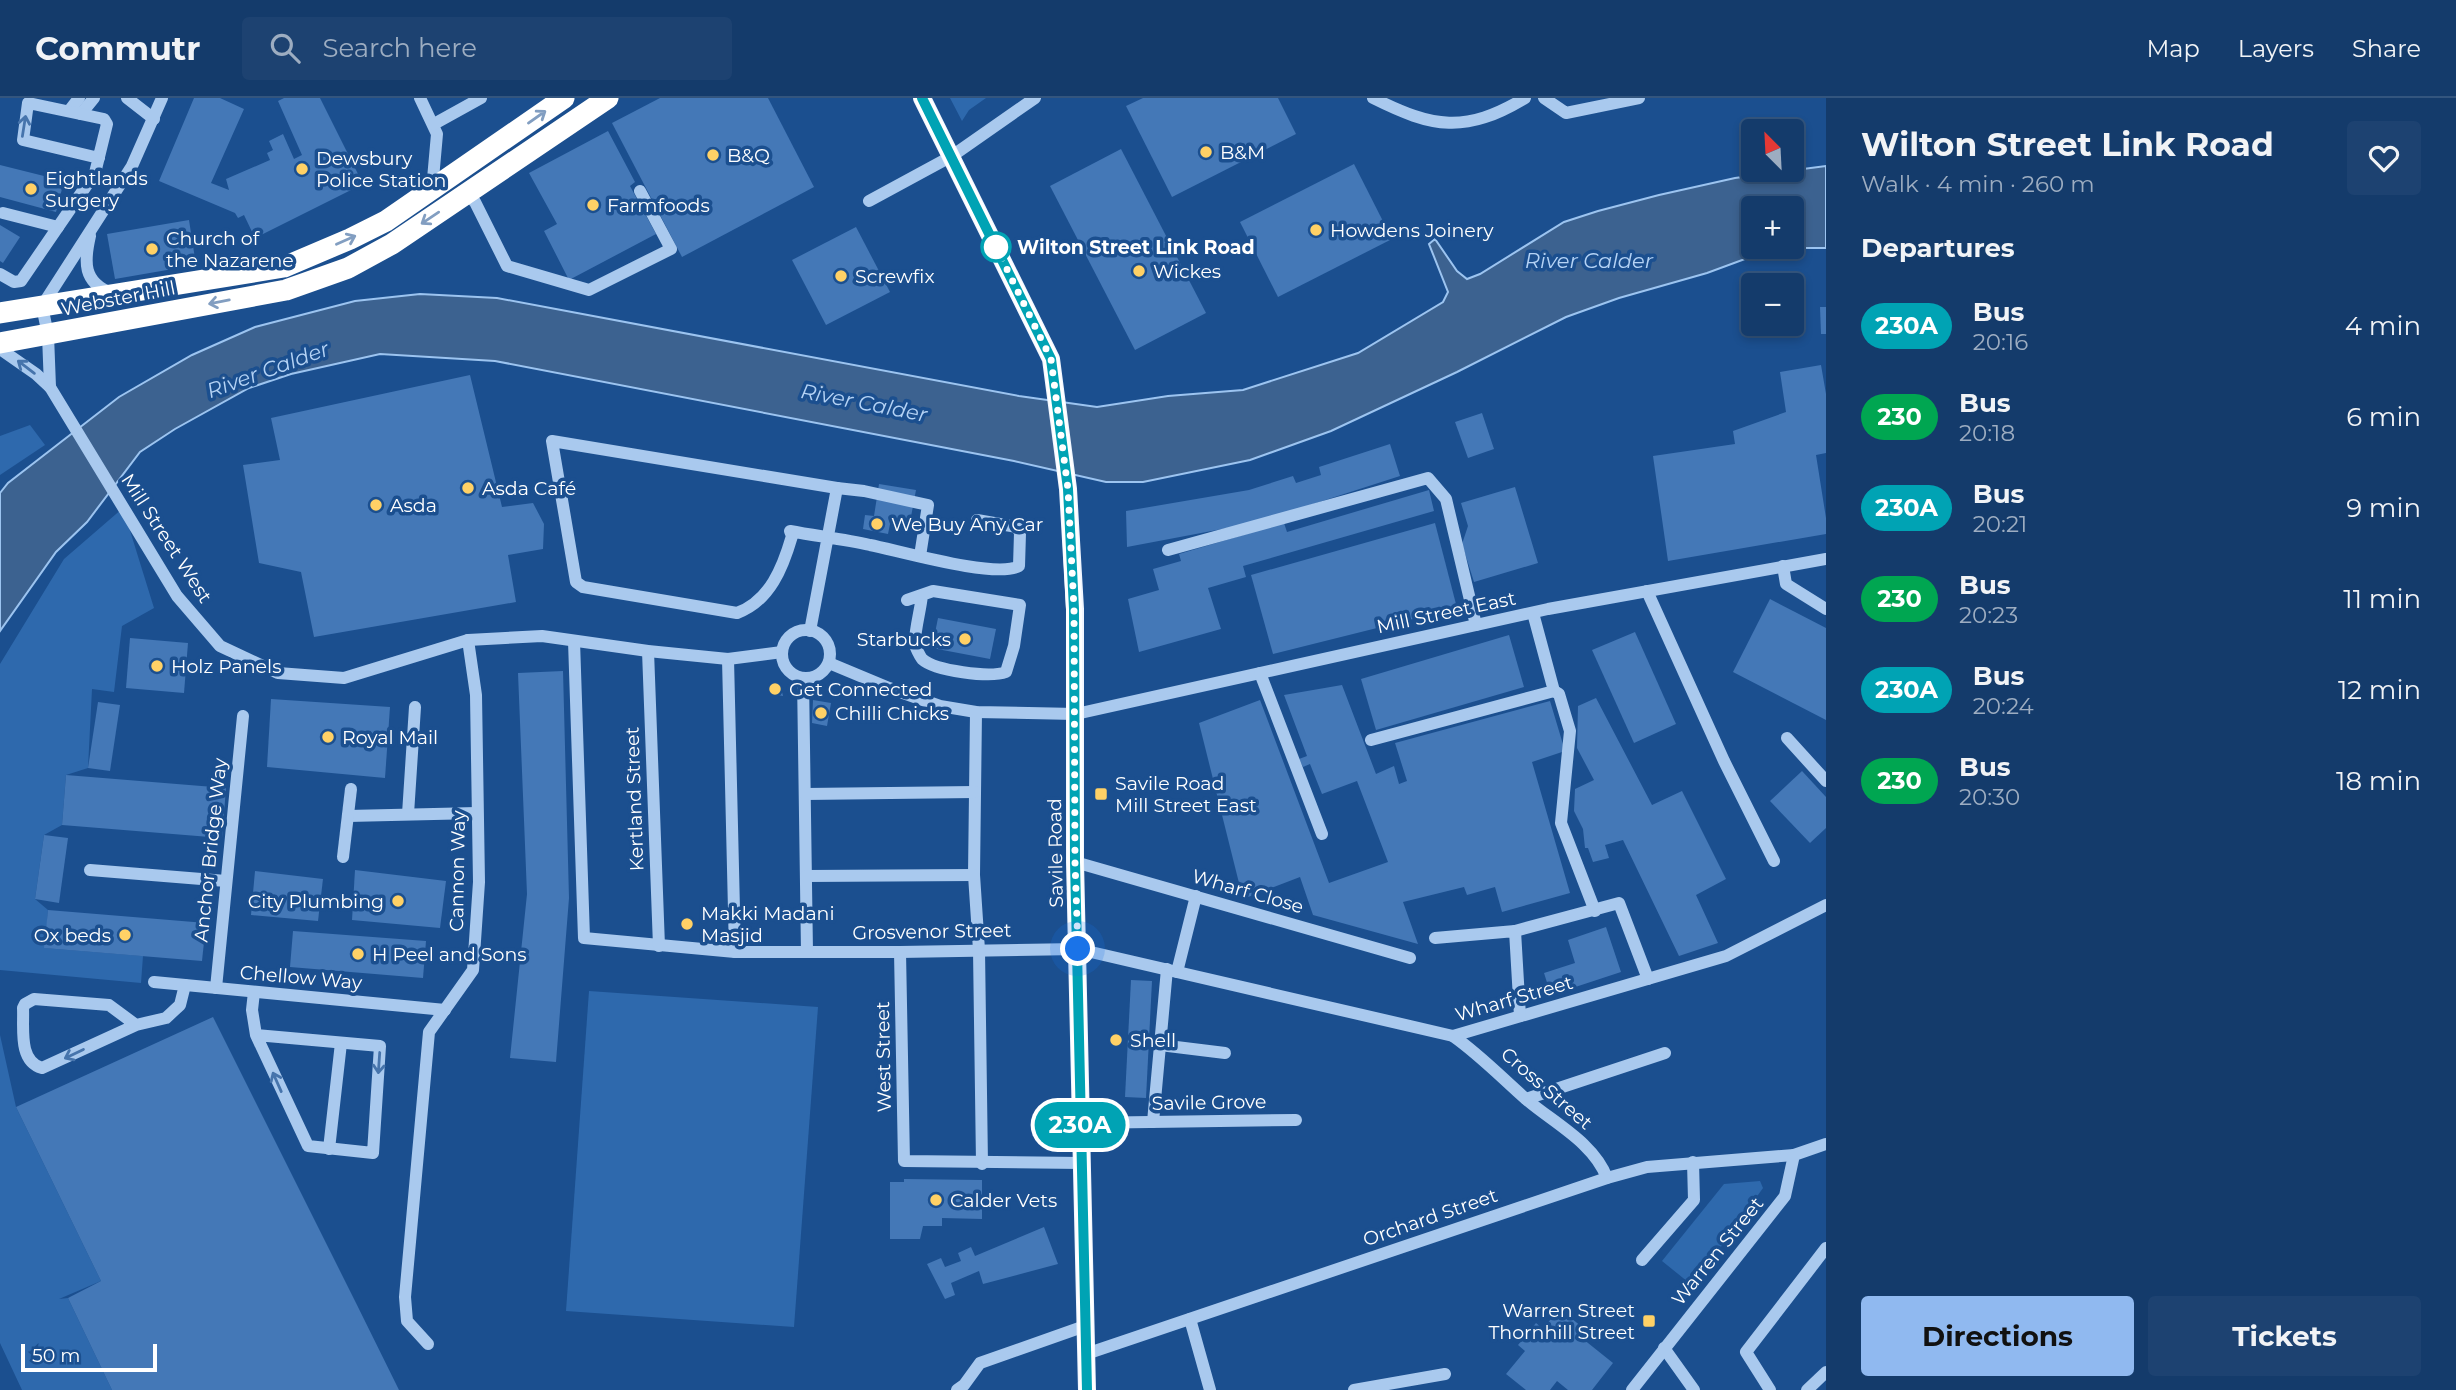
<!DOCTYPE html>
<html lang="en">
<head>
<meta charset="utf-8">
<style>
  body { margin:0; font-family:Montserrat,sans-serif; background:#1d4271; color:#f1f3f6; height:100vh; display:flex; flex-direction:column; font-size:26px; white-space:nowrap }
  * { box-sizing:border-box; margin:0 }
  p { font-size:23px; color:#9dadc1 }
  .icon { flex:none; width:38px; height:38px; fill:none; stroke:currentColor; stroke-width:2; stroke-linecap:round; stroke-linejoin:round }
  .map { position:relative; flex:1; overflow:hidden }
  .sheet { display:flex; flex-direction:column; background:#143b6b; width:630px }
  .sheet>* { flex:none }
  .badge { padding:0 14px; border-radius:23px; font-size:24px; line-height:46px }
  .needle { width:46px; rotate:336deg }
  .fabs { position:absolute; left:1741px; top:21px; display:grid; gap:14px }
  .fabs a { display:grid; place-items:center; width:63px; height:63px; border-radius:7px; background:#143b6b; box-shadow:0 4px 10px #0003,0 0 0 2px #33557e; font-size:35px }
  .scale { position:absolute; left:21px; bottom:18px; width:136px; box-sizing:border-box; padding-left:7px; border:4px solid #fff; border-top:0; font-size:19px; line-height:24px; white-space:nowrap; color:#fff; -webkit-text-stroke:5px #1b4f8f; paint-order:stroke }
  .you { position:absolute; width:35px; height:35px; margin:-18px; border:5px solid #fff; border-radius:50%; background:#1a73e8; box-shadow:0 0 0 10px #1a73e833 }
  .map>.badge { position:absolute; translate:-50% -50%; box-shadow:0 0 0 4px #fff }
  h2 { padding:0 35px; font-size:26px; line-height:63px }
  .round { display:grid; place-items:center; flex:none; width:74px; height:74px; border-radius:7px; background:#1d4271 }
  .overview { display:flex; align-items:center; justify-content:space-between; height:119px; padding:0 35px }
  h1 { font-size:33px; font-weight:700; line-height:52px }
  .cta { display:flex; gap:14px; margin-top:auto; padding:14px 35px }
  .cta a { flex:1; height:80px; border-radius:7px; background:#90b9f0; color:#111; font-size:28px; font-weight:700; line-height:80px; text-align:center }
  .cta a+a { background:#1d4271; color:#f1f3f6 }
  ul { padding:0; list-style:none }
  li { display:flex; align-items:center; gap:21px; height:91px; padding:0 35px }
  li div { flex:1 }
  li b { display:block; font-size:26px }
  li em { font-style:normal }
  li .badge { min-width:77px; font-weight:700; text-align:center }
  header { display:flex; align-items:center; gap:42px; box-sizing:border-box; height:98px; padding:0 35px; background:#143b6b; border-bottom:2px solid #33557e }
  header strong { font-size:33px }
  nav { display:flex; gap:38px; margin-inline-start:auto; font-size:24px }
  .search { width:490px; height:63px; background:#1d4271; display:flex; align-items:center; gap:18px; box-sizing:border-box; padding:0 24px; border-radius:7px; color:#9dadc1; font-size:26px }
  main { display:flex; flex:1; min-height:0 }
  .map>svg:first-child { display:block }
  .green { fill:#2e69ad }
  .water { fill:#3c6290; stroke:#9cc4f0; stroke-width:2; fill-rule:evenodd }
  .building { fill:#4478b7 }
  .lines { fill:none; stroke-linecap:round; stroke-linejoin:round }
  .minor { stroke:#a9c9ee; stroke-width:12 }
  .major { stroke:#f0f6ff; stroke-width:18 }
  .highway { stroke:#fff; stroke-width:21 }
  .oneway { stroke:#829ec1 }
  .oneway2 { stroke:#4674ac }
  .line-casing { stroke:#fff; stroke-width:16 }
  .line { stroke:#00a3b4; stroke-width:10 }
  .walk { stroke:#fff; stroke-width:7; stroke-dasharray:0 12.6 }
  .poi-dot { fill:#ffd166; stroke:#1b4f8f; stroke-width:2.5 }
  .stop-dot { fill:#fff; stroke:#00a3b4; stroke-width:3.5 }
  .labels { text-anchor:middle; stroke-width:7; stroke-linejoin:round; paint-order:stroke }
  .poi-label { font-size:19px; fill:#fff; stroke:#1b4f8f; text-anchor:start }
  .stop-label { font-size:19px; font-weight:bold; fill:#fff; stroke:#1b4f8f; text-anchor:start }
  .street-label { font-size:19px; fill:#fff; stroke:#1b4f8f }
  .water-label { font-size:21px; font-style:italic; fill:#b5d3f5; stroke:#1b4f8f }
</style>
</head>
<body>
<header>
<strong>Commutr</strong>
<div class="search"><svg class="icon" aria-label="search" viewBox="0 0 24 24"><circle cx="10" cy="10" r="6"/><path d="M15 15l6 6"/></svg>Search here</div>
<nav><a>Map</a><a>Layers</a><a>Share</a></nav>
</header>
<main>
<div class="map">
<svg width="1826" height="1292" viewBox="0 0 1826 1292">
  <rect width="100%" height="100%" fill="#1b4f8f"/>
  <g class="green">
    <polygon points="950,0 986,0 969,12 962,23"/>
    <polygon points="30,327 45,347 0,377 0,338"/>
    <polygon points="123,410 154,510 122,528 114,594 92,591 88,670 66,677 62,727 44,737 35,801 48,812 45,850 143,858 141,885 0,872 0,566 64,461"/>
    <polygon points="589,893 818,909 794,1229 566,1213"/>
    <polygon points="0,937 16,1009 101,1183 59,1201 68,1200 112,1292 22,1292 0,1245"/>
    <polygon points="1760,1083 1763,1090 1693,1188 1662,1163 1724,1086"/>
  </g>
  <path class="water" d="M1826,68V150H1805L1753,158L1707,175L1619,200L1566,219L1457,274L1331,333L1250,362L1143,384H1106L1014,363L495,263L380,256L291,276L249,290L175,331L140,354L87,424L56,454L0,533V395L8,385L119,299L192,257L255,229L355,203L420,196L497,200L1019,298L1097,309L1168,298L1243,292L1358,255L1443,204L1448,194L1429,146L1435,141L1457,173L1467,181L1480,176L1564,124L1598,113L1659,97L1735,80ZM1754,110H1792V149H1754Z"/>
  <g class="building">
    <polygon points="194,0 220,0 244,11 211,85 229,92 226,81 270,62 267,55 273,52 269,43 283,36 294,61 302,57 278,3 284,0 320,0 363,86 255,140 244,117 238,120 235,115 159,83"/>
    <polygon points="660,0 768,0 814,89 682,159 612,25"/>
    <polygon points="1143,0 1278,0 1296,36 1172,99 1126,8"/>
    <polygon points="608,33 635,84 630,88 656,136 569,182 544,133 557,126 529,75"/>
    <polygon points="1121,51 1206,215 1135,252 1050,88"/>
    <polygon points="1354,66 1392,141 1278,199 1240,124"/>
    <polygon points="0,67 64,83 56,114 0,99"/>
    <polygon points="189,122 196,167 115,181 107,136"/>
    <polygon points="0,127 20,139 3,165 0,163"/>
    <polygon points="856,129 890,194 826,227 792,162"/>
    <polygon points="1820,209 1826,209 1826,236 1821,236"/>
    <polygon points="1821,267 1826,296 1826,355 1816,357 1826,420 1826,436 1668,463 1653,358 1735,346 1733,333 1786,314 1780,274"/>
    <polygon points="470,277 502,409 533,405 544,426 543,451 508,457 516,504 314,539 301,474 259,465 243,367 280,362 271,320"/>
    <polygon points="1482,315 1494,351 1468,360 1455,324"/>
    <polygon points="1390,346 1400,378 1254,425 1127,449 1126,413 1249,392 1293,378 1296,385 1321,377 1319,369"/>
    <polygon points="879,386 916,392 910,424 891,421 888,436 863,431 865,417 874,418"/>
    <polygon points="1515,389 1538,465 1474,484 1462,446 1468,428 1461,405"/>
    <polygon points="1429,392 1434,413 1243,468 1246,479 1208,490 1221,531 1139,554 1128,501 1159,492 1153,471 1181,463 1179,456 1284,425 1287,434"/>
    <polygon points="1435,425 1457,510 1273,556 1251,477"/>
    <polygon points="1770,501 1826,530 1826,622 1733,574"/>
    <polygon points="938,520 996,531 990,561 932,550"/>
    <polygon points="1635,534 1676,626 1634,645 1592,552"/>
    <polygon points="1509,537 1524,589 1376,632 1361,581"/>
    <polygon points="130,540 188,545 184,595 126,590"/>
    <polygon points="563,573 569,800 556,964 510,960 527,796 518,575"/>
    <polygon points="770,586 780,586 783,598 768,595"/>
    <polygon points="1342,587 1376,676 1394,668 1399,686 1407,683 1395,645 1550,603 1565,653 1532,664 1570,795 1502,814 1495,789 1467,797 1464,789 1403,804 1418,846 1313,817 1300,779 1243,801 1199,625 1260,602 1329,785 1388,764 1357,683 1322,696 1310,666 1303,669 1299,661 1307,658 1284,597"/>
    <polygon points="1596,600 1652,707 1682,693 1726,781 1696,797 1718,845 1679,858 1623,742 1605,747 1609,760 1593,764 1588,750 1585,750 1583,731 1574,713 1575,691 1594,682 1577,650 1578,608"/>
    <polygon points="271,601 390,609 385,680 267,669"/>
    <polygon points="813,602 831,605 827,628 812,625"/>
    <polygon points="98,604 120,607 110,673 88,670"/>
    <polygon points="1802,673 1826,699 1826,730 1810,745 1770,703"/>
    <polygon points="66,677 226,690 222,740 62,727"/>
    <polygon points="44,737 68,740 59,805 35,801"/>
    <polygon points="355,772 446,783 440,830 352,822"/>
    <polygon points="255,773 323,781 318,823 251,817"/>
    <polygon points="48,812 206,825 202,863 44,850"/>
    <polygon points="1606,829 1621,874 1551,897 1544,875 1575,865 1568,842"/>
    <polygon points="293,833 426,843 423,880 290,869"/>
    <polygon points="1131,882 1152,883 1146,1000 1125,999"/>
    <polygon points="213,919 357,1207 399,1292 112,1292 68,1200 101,1183 16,1009"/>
    <polygon points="904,1081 982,1082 982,1121 942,1120 942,1128 923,1128 920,1141 890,1141 890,1084 904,1084"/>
    <polygon points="1044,1129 1058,1166 983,1186 979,1173 951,1185 955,1197 945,1201 927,1166 941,1160 945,1169 961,1163 958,1155 971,1149 975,1158"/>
    <polygon points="1561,1208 1573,1217 1571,1220 1588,1234 1583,1241 1613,1265 1592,1292 1568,1292 1557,1283 1550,1292 1526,1292 1506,1276 1525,1253 1518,1247 1536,1225 1543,1231"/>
  </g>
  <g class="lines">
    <g class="minor">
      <polyline points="127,0 154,21"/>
      <polyline points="420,0 437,36 432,92"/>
      <path d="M1373,0C1433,30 1465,36 1525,0"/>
      <polyline points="1544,0 1566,15 1639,0"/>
      <polyline points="69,13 79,0"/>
      <polyline points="81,16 94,0"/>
      <polyline points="434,26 481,0"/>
      <polyline points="466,96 475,104 507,168 589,192 671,151 640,93"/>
      <polyline points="869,103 952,58 1035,0"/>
      <polyline points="3,115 58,129"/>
      <path d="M90,138C84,164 83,184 111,195"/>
      <polyline points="0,176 14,184 21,183 95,75 107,26 104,21 28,5 23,42 99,60"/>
      <polyline points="0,251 36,276 50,289 177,498 220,548 278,575 344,580 468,542 542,538 648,553 728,561 782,554"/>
      <polyline points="50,289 48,237 42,208 132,68 162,0"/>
      <polyline points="837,390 864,393 928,407 920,458"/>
      <polyline points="1168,452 1428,380 1446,401 1476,527"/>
      <polyline points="1783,468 1786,486 1826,511"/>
      <polyline points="1647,493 1724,663 1774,763"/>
      <path d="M907,502L933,493L1020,507L1014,548L1006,574C990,580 935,573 922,561C920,558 915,549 915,546C914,535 921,510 922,497"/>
      <circle cx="806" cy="556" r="24"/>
      <path d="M810,533C819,485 828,437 837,390L552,343L576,484L583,489L737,515C770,503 783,469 792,438L790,433C816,438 844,441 870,447C900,453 996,481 1019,468L1020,435L1017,429L977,422"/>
      <polyline points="574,543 584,840 735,854 900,854 1078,851 1453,938 1726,858 1826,807"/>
      <polyline points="648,553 659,848"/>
      <polyline points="728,561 735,854"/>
      <polyline points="829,565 889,590 940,608 976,614 1076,616 1548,511 1826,461"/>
      <polyline points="1260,575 1322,736"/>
      <polyline points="803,580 807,854"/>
      <polyline points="1554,593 1559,596 1570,633 1561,725 1595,813"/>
      <polyline points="976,614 974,777 979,852 982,1066"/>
      <polyline points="1787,640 1826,683"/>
      <polyline points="1371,642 1554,593 1533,515"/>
      <polyline points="805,696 975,694"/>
      <polyline points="408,716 415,609"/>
      <polyline points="348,718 477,715"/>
      <polyline points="343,759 351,691"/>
      <polyline points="1075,764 1410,860"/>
      <polyline points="90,772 226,783"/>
      <polyline points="806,778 974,777"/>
      <polyline points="1515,833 1619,805 1648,881"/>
      <polyline points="1435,840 1515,833 1520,918"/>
      <polyline points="900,854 904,1063 1082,1065"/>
      <polyline points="1177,874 1196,798"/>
      <polyline points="154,884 445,912"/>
      <polyline points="216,890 243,618"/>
      <polyline points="254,894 252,912 256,937 308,1048 373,1055 380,948 256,937"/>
      <path d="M136,927L109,907L34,901L25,906L23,910C24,930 18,963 42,970L136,927L166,920L180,907L185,887"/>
      <path d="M1453,938C1480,957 1502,980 1527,1002C1554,1025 1594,1045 1607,1080"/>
      <polyline points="1160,947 1225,955"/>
      <polyline points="1526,1001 1665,955"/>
      <polyline points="1153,1024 1167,871"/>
      <polyline points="1080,1025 1296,1022"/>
      <polyline points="329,1051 341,945"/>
      <polyline points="1642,1162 1694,1102 1693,1064"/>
      <polyline points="1190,1221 1210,1292"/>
      <polyline points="428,1246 407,1223 405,1199 429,934 473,872 479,784 476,597 468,542"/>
      <polyline points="1664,1250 1694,1292"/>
      <polyline points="1086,1256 1607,1080 1647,1069 1794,1057"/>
      <polyline points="957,1292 964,1287 980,1265 1085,1228"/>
      <polyline points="1354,1292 1445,1276"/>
      <polyline points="1632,1292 1785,1098 1794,1057 1826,1046"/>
      <polyline points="1770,1292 1746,1254 1826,1150"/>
      <polyline points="1807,1292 1826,1274"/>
    </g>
    <polyline class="major" points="922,0 1051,261 1068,391 1075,511 1075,764 1087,1292"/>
    <g class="highway">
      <polyline points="0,215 284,169 350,141 386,123 564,0"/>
      <polyline points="0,245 286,192 348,170 392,146 608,0"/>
    </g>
  </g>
  <defs><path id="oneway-shaft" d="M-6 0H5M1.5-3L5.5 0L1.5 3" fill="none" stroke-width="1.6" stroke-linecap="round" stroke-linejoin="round" transform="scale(1.75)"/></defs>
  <g class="oneway">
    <use href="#oneway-shaft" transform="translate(537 19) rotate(-35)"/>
    <use href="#oneway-shaft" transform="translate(430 120) rotate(146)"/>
    <use href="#oneway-shaft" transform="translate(346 142) rotate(-24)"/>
    <use href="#oneway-shaft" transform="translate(219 204) rotate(169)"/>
  </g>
  <g class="oneway2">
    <use href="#oneway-shaft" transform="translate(24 28) rotate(-81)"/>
    <use href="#oneway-shaft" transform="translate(26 269) rotate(-143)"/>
    <use href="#oneway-shaft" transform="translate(74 956) rotate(154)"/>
    <use href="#oneway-shaft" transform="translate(379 965) rotate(94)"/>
    <use href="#oneway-shaft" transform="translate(277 984) rotate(-114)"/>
  </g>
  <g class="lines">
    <g class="line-casing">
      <polyline id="line" points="922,0 1051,261 1068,391 1074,511 1075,764 1087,1292"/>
    </g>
    <use href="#line" class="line"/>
    <polyline class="walk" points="996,149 1051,261 1068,391 1074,511 1075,764 1078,851"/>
  </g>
  <g class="poi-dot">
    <circle cx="1206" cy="54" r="7"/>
    <circle cx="713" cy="57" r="7"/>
    <circle cx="302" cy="71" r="7"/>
    <circle cx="31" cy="91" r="7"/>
    <circle cx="593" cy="107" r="7"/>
    <circle cx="1316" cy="132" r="7"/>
    <circle cx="152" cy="151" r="7"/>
    <circle cx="1139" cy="173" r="7"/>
    <circle cx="841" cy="178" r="7"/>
    <circle cx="468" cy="390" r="7"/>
    <circle cx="376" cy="407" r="7"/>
    <circle cx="877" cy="426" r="7"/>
    <circle cx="965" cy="541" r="7"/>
    <circle cx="157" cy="568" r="7"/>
    <circle cx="775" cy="591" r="7"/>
    <circle cx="821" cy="615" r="7"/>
    <circle cx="328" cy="639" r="7"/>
    <rect x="1094" y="689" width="14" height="14" rx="3.5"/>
    <circle cx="398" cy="803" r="7"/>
    <circle cx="687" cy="826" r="7"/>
    <circle cx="125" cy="837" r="7"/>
    <circle cx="358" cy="856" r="7"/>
    <circle cx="1116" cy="942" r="7"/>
    <circle cx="936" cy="1102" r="7"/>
    <rect x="1642" y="1216" width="14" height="14" rx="3.5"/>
  </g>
  <circle class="stop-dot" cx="996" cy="149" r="14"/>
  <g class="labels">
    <g class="poi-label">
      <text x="1220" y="61">B&amp;M</text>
      <text x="727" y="64">B&amp;Q</text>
      <text x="316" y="67">Dewsbury<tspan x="316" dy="22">Police Station</tspan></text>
      <text x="45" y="87">Eightlands<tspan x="45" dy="22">Surgery</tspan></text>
      <text x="607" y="114">Farmfoods</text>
      <text x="1330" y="139">Howdens Joinery</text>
      <text x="166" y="147">Church of<tspan x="166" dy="22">the Nazarene</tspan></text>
      <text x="1153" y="180">Wickes</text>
      <text x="855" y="185">Screwfix</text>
      <text x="482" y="397">Asda Café</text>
      <text x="390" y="414">Asda</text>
      <text x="891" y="433">We Buy Any Car</text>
      <text x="951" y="548" text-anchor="end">Starbucks</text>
      <text x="171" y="575">Holz Panels</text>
      <text x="789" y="598">Get Connected</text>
      <text x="835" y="622">Chilli Chicks</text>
      <text x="342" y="646">Royal Mail</text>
      <text x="1115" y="692">Savile Road<tspan x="1115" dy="22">Mill Street East</tspan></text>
      <text x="384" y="810" text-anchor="end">City Plumbing</text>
      <text x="701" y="822">Makki Madani<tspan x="701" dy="22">Masjid</tspan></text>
      <text x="111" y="844" text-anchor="end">Ox beds</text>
      <text x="372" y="863">H Peel and Sons</text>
      <text x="1130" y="949">Shell</text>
      <text x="950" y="1109">Calder Vets</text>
      <text x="1635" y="1219" text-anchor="end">Warren Street<tspan x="1635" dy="22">Thornhill Street</tspan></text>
    </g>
    <g class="stop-label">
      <text x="1017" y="156">Wilton Street Link Road</text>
    </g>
    <g class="street-label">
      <text transform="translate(118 200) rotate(-11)" y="7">Webster Hill</text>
      <text transform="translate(167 440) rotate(57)" y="7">Mill Street West</text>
      <text transform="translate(1446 514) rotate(-12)" y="7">Mill Street East</text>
      <text transform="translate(634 701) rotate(-92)" y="7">Kertland Street</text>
      <text transform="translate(210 752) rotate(-84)" y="7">Anchor Bridge Way</text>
      <text transform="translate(1055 755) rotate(-91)" y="7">Savile Road</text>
      <text transform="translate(457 773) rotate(-89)" y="7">Cannon Way</text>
      <text transform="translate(1248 793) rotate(16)" y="7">Wharf Close</text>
      <text transform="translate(932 833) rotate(-1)" y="7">Grosvenor Street</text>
      <text transform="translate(301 879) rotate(5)" y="7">Chellow Way</text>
      <text transform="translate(1514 900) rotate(-16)" y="7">Wharf Street</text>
      <text transform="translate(883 959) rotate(-91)" y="7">West Street</text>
      <text transform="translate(1547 990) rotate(41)" y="7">Cross Street</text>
      <text transform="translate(1209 1004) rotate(-1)" y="7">Savile Grove</text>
      <text transform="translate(1430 1119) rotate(-19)" y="7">Orchard Street</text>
      <text transform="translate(1717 1153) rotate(-51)" y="7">Warren Street</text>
    </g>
    <g class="water-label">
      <text x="1589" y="170">River Calder</text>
      <text transform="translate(268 272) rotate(-20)" y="7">River Calder</text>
      <text transform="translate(864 305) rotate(11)" y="7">River Calder</text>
    </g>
  </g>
</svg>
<div class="fabs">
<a><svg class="needle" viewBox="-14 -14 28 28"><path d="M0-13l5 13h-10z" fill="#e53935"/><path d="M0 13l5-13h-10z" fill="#9dadc1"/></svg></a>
<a>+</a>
<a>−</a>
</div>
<div class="scale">50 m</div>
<div class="you" style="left:1078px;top:851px"></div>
<b class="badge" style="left:1080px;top:1027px;background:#00a3b4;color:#fff">230A</b>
</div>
<section class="sheet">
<div class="overview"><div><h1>Wilton Street Link Road</h1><p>Walk · 4 min · 260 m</p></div><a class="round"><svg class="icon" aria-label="heart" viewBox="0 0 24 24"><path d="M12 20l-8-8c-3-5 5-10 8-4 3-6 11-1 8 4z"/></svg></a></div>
<h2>Departures</h2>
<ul>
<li><span class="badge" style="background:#00a3b4;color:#fff">230A</span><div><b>Bus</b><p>20:16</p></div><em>4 min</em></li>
<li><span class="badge" style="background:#00a651;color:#fff">230</span><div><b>Bus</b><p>20:18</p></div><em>6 min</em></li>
<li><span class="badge" style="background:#00a3b4;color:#fff">230A</span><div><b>Bus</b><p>20:21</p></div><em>9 min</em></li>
<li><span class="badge" style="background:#00a651;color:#fff">230</span><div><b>Bus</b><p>20:23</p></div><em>11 min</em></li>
<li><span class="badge" style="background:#00a3b4;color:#fff">230A</span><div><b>Bus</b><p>20:24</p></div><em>12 min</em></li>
<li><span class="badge" style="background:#00a651;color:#fff">230</span><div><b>Bus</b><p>20:30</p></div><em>18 min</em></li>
</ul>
<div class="cta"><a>Directions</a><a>Tickets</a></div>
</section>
</main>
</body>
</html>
